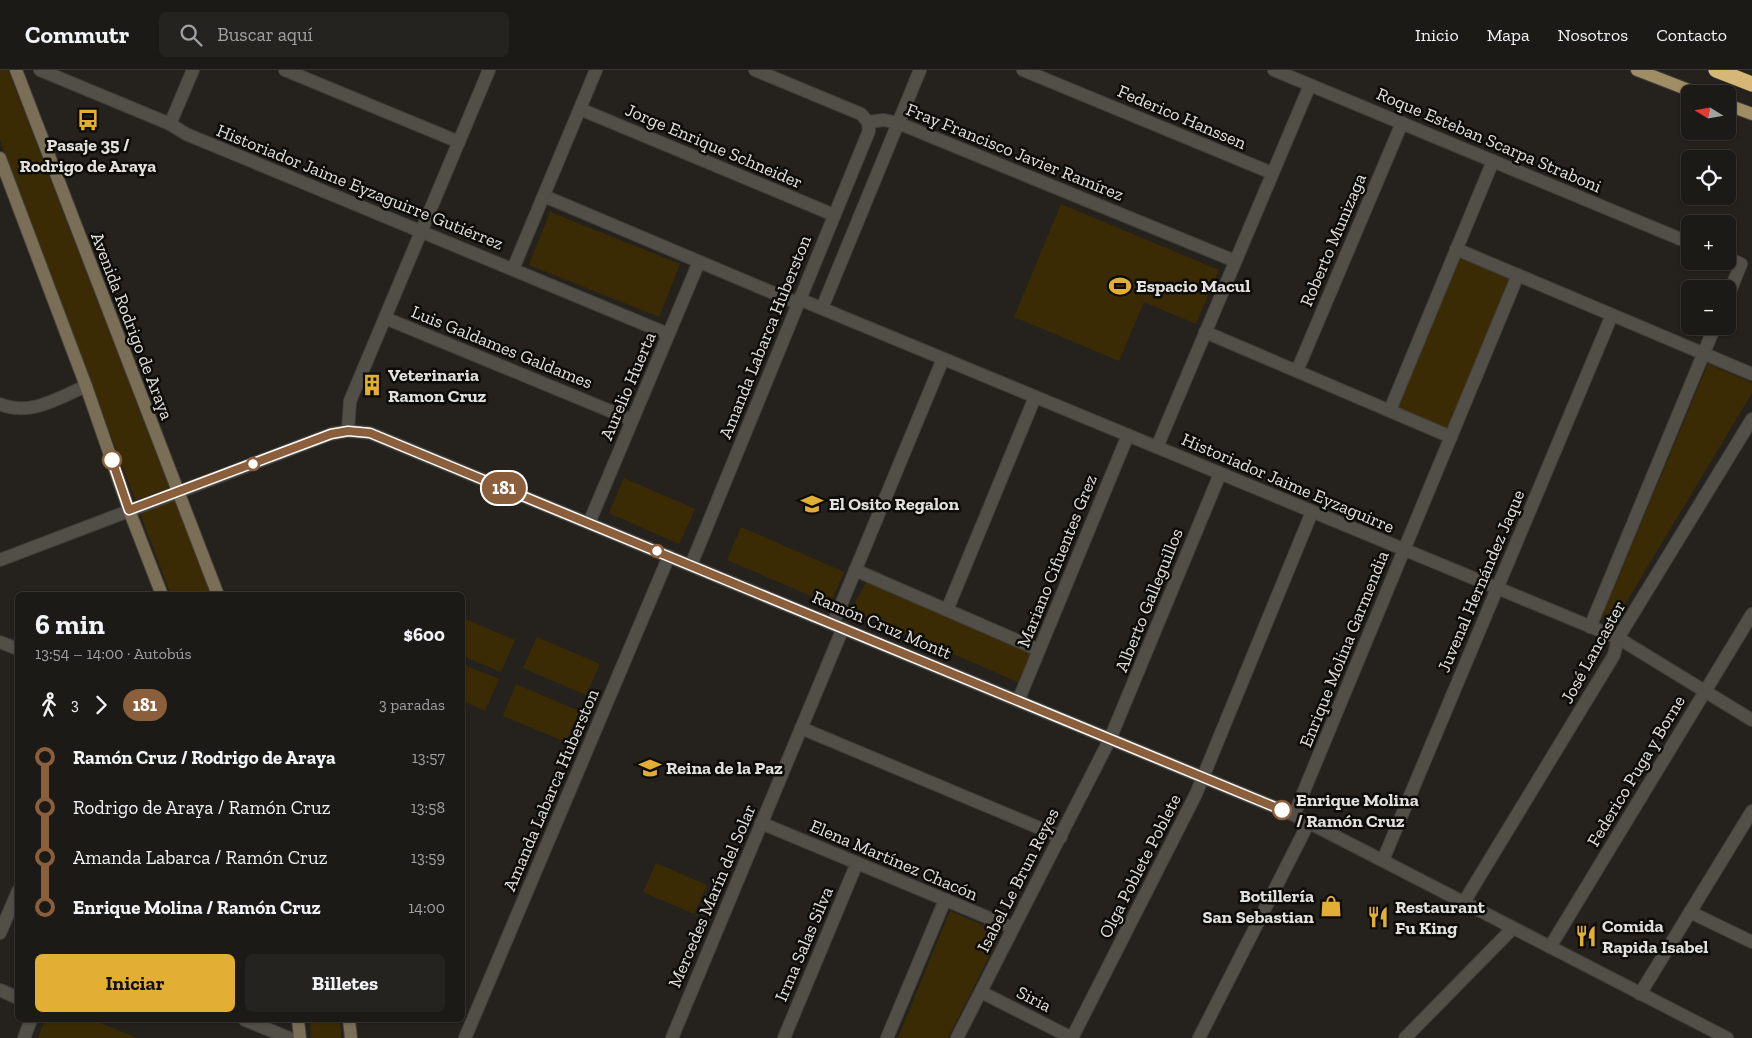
<!DOCTYPE html>
<html lang="es">
<head>
<meta charset="utf-8">
<style>
  body { margin:0; font-family:"Zilla Slab",serif; background:#25231f; color:#f1f3f6; height:100vh; display:flex; flex-direction:column; font-size:19px; white-space:nowrap }
  * { box-sizing:border-box; margin:0 }
  p { font-size:16px; color:#a0a1a1 }
  .icon { flex:none; width:28px; height:28px; fill:none; stroke:currentColor; stroke-width:2; stroke-linecap:round; stroke-linejoin:round }
  .map { position:relative; flex:1; overflow:hidden }
  .drawer { position:absolute; left:15px; top:522px; width:450px; height:430px; display:flex; flex-direction:column; background:#1c1a16; border-radius:8px; box-shadow:0 1px 4px #0004,0 0 0 1px #3a3835 }
  .drawer>* { flex:none }
  .badge { padding:0 10px; border-radius:16px; font-size:18px; line-height:32px }
  .needle { width:32px; rotate:281deg }
  .buttons { position:absolute; left:1681px; top:15px; display:grid; gap:10px }
  .buttons a { display:grid; place-items:center; width:55px; height:55px; border-radius:8px; background:#1c1a16; box-shadow:0 1px 4px #0004,0 0 0 1px #3a3835; font-size:25px }
  .map>.badge { position:absolute; translate:-50% -50%; box-shadow:0 0 0 2px #fff }
  .legs { display:flex; align-items:center; gap:8px; height:55px; padding:0 20px; font-size:16px }
  .legs p { margin-inline-start:auto }
  .headline { display:flex; align-items:center; justify-content:space-between; height:85px; padding:0 20px }
  h1 { font-size:28px; font-weight:700; line-height:38px }
  .primary-button { display:flex; gap:10px; margin-top:auto; padding:10px 20px }
  .primary-button a { flex:1; height:58px; border-radius:8px; background:#e2af34; color:#111; font-size:20px; font-weight:700; line-height:58px; text-align:center }
  .primary-button a+a { background:#25231f; color:#f1f3f6 }
  ul { padding:0 20px; list-style:none }
  li { display:flex; align-items:center; gap:18px; height:50px; font-size:19px }
  li i { display:grid; place-items:center; width:8px; height:100%; margin:0 6px; background:currentColor }
  li i::after { content:''; width:12px; height:12px; margin:-6px; border:4px solid; border-radius:50%; background:#1c1a16 }
  li p { margin-inline-start:auto }
  li:first-child i { background:linear-gradient(#0000 50%,currentColor 0) }
  li:last-child i { background:linear-gradient(currentColor 50%,#0000 0) }
  header { display:flex; align-items:center; gap:30px; box-sizing:border-box; height:70px; padding:0 25px; background:#1c1a16; border-bottom:1px solid #3a3835 }
  header strong { font-size:24px }
  nav { display:flex; gap:28px; margin-inline-start:auto; font-size:18px }
  .search { width:350px; height:45px; background:#25231f; display:flex; align-items:center; gap:12px; box-sizing:border-box; padding:0 18px; border-radius:8px; color:#a0a1a1; font-size:19px }
  .map>svg:first-child { display:block }
  .green { fill:#3b2b05 }
  .lines { fill:none; stroke-linecap:round; stroke-linejoin:round }
  .minor-casing { stroke:#413f3a; stroke-width:14 }
  .tertiary-casing { stroke:#413f3a; stroke-width:14 }
  .secondary-casing { stroke:#413f3a; stroke-width:14 }
  .primary-casing { stroke:#413f3a; stroke-width:14 }
  .motorway-casing { stroke:#413f3a; stroke-width:16 }
  .minor { stroke:#524e48; stroke-width:12 }
  .tertiary { stroke:#524e48; stroke-width:12 }
  .secondary { stroke:#7a6e56; stroke-width:12 }
  .primary { stroke:#a18d63; stroke-width:12 }
  .motorway { stroke:#d6b775; stroke-width:15 }
  .line-1-casing { stroke:#fff; stroke-width:11 }
  .line-1 { stroke:#8b5e3c; stroke-width:8 }
  .stop-1-dot { fill:#fff; stroke:#8b5e3c; stroke-width:2.5 }
  .labels { text-anchor:middle; stroke-width:5; stroke-linejoin:round; paint-order:stroke }
  .street-label { font-size:18px; fill:#e3e1dd; stroke:#0d0c09 }
  .poi-label { font-size:18px; font-weight:bold; fill:#e3e1dd; stroke:#0d0c09; text-anchor:start }
  .stop-label { font-size:18px; font-weight:bold; fill:#e3e1dd; stroke:#0d0c09; text-anchor:start }
</style>
</head>
<body>
<header>
<strong>Commutr</strong>
<div class="search"><svg class="icon" aria-label="search" viewBox="0 0 24 24"><circle cx="10" cy="10" r="6"/><path d="M15 15l6 6"/></svg>Buscar aquí</div>
<nav><a>Inicio</a><a>Mapa</a><a>Nosotros</a><a>Contacto</a></nav>
</header>
<div class="map">
<svg width="1752" height="968" viewBox="0 0 1752 968">
  <rect width="100%" height="100%" fill="#25221d"/>
  <g class="green">
    <polygon points="0,0 8,0 211,525 171,525 0,70"/>
    <polygon points="1061,134 1219,200 1196,254 1144,232 1119,291 1014,247"/>
    <polygon points="550,142 680,194 659,247 529,195"/>
    <polygon points="1459,185 1512,208 1450,361 1395,337"/>
    <polygon points="1708,294 1752,313 1752,323 1613,554 1601,549"/>
    <polygon points="624,408 695,439 679,474 609,443"/>
    <polygon points="741,457 844,502 830,534 727,490"/>
    <polygon points="866,512 1032,582 1018,612 851,540"/>
    <polygon points="463,548 515,570 501,602 463,586"/>
    <polygon points="537,567 600,594 586,625 523,598"/>
    <polygon points="462,594 499,609 485,641 463,631"/>
    <polygon points="516,614 579,641 566,672 503,646"/>
    <polygon points="656,793 707,815 694,844 643,822"/>
    <polygon points="950,841 1001,863 948,968 898,968"/>
    <polygon points="45,950 93,950 137,968 38,968"/>
    <polygon points="310,950 340,950 341,968 311,968"/>
  </g>
  <g class="lines">
    <g class="minor-casing">
      <g id="minor">
        <polyline points="40,0 170,54 186,64 668,264"/>
        <polyline points="285,0 459,72"/>
        <polyline points="1023,0 1272,103"/>
        <polyline points="1274,0 1690,173"/>
        <polyline points="580,39 834,145"/>
        <polyline points="868,52 884,50 898,53 1235,191"/>
        <polyline points="170,54 193,0"/>
        <polyline points="544,126 797,233"/>
        <polyline points="1456,179 1752,304"/>
        <polyline points="1728,188 1741,194 1728,226"/>
        <polyline points="513,199 596,0"/>
        <polyline points="799,229 1618,568 1752,650"/>
        <polyline points="822,238 920,0"/>
        <polyline points="385,248 632,350"/>
        <polyline points="1205,262 1451,367"/>
        <polyline points="1297,301 1402,53"/>
        <path d="M0,334C30,347 58,328 86,316"/>
        <polyline points="1390,340 1493,91"/>
        <polyline points="348,361 350,331 489,0"/>
        <polyline points="1157,377 1310,15"/>
        <polyline points="589,453 699,192"/>
        <polyline points="691,495 869,61 868,52 861,44 755,0"/>
        <polyline points="855,500 1039,580"/>
        <polyline points="947,540 1035,327"/>
        <polyline points="833,554 943,289"/>
        <polyline points="1590,557 1715,256"/>
        <polyline points="0,572 18,579"/>
        <polyline points="1018,631 1128,365"/>
        <polyline points="801,658 1061,767"/>
        <polyline points="1294,745 1518,205"/>
        <polyline points="761,753 1013,858"/>
        <polyline points="1383,790 1612,245"/>
        <polyline points="1464,832 1614,585 1618,568 1752,349"/>
        <polyline points="1690,842 1752,872"/>
        <polyline points="0,863 18,821"/>
        <polyline points="1550,877 1752,544"/>
        <polyline points="0,920 18,928"/>
        <polyline points="981,922 1072,968 1196,724 1312,442"/>
        <polyline points="1640,924 1752,741"/>
        <polyline points="245,950 289,968"/>
        <polyline points="24,968 31,950"/>
        <polyline points="465,968 669,486"/>
        <polyline points="672,968 843,558"/>
        <polyline points="784,968 857,793"/>
        <polyline points="887,968 945,830"/>
        <polyline points="957,968 1110,669 1220,404"/>
        <polyline points="1199,968 1309,752"/>
        <polyline points="1405,968 1513,858"/>
      </g>
    </g>
    <g class="tertiary-casing">
      <polyline id="tertiary" points="0,490 331,364 348,361 370,363 1294,745 1727,968"/>
    </g>
    <g class="secondary-casing">
      <g id="secondary">
        <polyline points="16,0 218,525"/>
        <polyline points="0,88 86,316 129,440 162,525"/>
        <polyline points="298,950 300,968"/>
        <polyline points="349,950 351,968"/>
      </g>
    </g>
    <g class="primary-casing">
      <g id="primary">
        <polyline points="1637,0 1699,24"/>
        <polyline points="1728,35 1752,44"/>
      </g>
    </g>
    <g class="motorway-casing">
      <polyline id="motorway" points="1716,0 1752,14"/>
    </g>
    <use href="#minor" class="minor"/>
    <use href="#tertiary" class="tertiary"/>
    <use href="#secondary" class="secondary"/>
    <use href="#primary" class="primary"/>
    <use href="#motorway" class="motorway"/>
  </g>
  <g class="lines">
    <g class="line-1-casing">
      <polyline id="line-1" points="112,390 129,440 331,364 348,361 370,363 1282,740"/>
    </g>
    <use href="#line-1" class="line-1"/>
  </g>
  <defs>
    <g id="bus-bare" transform="scale(1.725)"><path d="M-5-6H5V4H4V6H2V4H-2V6H-4V4H-5ZM-3.5-4V0h7V-4ZM-3.5 1.2v1.5H-2V1.2ZM2 1.2v1.5H3.5V1.2Z" fill="#e2af34" stroke="#0d0c09" stroke-width="2.5" paint-order="stroke"/></g>
    <g id="stadium-bare" transform="scale(1.725)"><path d="M0-5a6.5 5 0 1 0 0 10a6.5 5 0 1 0 0-10ZM-3.5-1.8h7v3.6h-7Z" fill="#e2af34" stroke="#0d0c09" stroke-width="2.5" paint-order="stroke"/></g>
    <g id="building-bare" transform="scale(1.725)"><path d="M-4-6H4V6H1V3H-1V6H-4ZM-2.5-4.3h1.7v1.8h-1.7ZM.8-4.3h1.7v1.8H.8ZM-2.5-1h1.7V.8h-1.7ZM.8-1h1.7V.8H.8Z" fill="#e2af34" stroke="#0d0c09" stroke-width="2.5" paint-order="stroke"/></g>
    <g id="school-bare" transform="scale(1.725)"><path d="M0-5L7-2L0 1L-7-2ZM-4 1L0 2.5L4 1V4Q0 6-4 4Z" fill="#e2af34" stroke="#0d0c09" stroke-width="2.5" paint-order="stroke"/></g>
    <g id="shop-bare" transform="scale(1.725)"><path d="M-5-2.5h2.3a2.7 3.5 0 0 1 5.4 0H5L5.5 6h-11ZM-1.5-2.5h3a1.5 2.3 0 0 0-3 0Z" fill="#e2af34" stroke="#0d0c09" stroke-width="2.5" paint-order="stroke"/></g>
    <g id="restaurant-bare" transform="scale(1.725)"><path d="M-5-6h1v4h1v-4h1v4h1v-4h1v5L-1.5 .5V6h-2V.5L-5-1ZM5-6V6H3V1.5H1.5Q1.5-4 5-6Z" fill="#e2af34" stroke="#0d0c09" stroke-width="2.5" paint-order="stroke"/></g>
  </defs>
  <g fill-rule="evenodd">
    <use href="#bus-bare" x="88" y="50"/>
    <use href="#stadium-bare" x="1120" y="216"/>
    <use href="#building-bare" x="372" y="315"/>
    <use href="#school-bare" x="812" y="434"/>
    <use href="#school-bare" x="650" y="698"/>
    <use href="#shop-bare" x="1331" y="836"/>
    <use href="#restaurant-bare" x="1378" y="847"/>
    <use href="#restaurant-bare" x="1586" y="866"/>
  </g>
  <g class="stop-1-dot">
    <circle cx="112" cy="390" r="9"/>
    <circle cx="253" cy="394" r="6"/>
    <circle cx="657" cy="481" r="6"/>
    <circle cx="1282" cy="740" r="9"/>
  </g>
  <g class="labels">
    <g class="street-label">
      <text transform="translate(1182 47) rotate(23)" y="6">Federico Hanssen</text>
      <text transform="translate(1489 70) rotate(23)" y="6">Roque Esteban Scarpa Straboni</text>
      <text transform="translate(714 76) rotate(23)" y="6">Jorge Enrique Schneider</text>
      <text transform="translate(1015 82) rotate(22)" y="6">Fray Francisco Javier Ramírez</text>
      <text transform="translate(360 117) rotate(22)" y="6">Historiador Jaime Eyzaguirre Gutiérrez</text>
      <text transform="translate(1333 170) rotate(-67)" y="6">Roberto Munizaga</text>
      <text transform="translate(132 256) rotate(69)" y="6">Avenida Rodrigo de Araya</text>
      <text transform="translate(765 267) rotate(-68)" y="6">Amanda Labarca Huberston</text>
      <text transform="translate(502 277) rotate(22)" y="6">Luis Galdames Galdames</text>
      <text transform="translate(628 316) rotate(-67)" y="6">Aurelio Huerta</text>
      <text transform="translate(1288 413) rotate(23)" y="6">Historiador Jaime Eyzaguirre</text>
      <text transform="translate(1057 491) rotate(-68)" y="6">Mariano Cifuentes Grez</text>
      <text transform="translate(1481 511) rotate(-67)" y="6">Juvenal Hernández Jaque</text>
      <text transform="translate(1149 530) rotate(-68)" y="6">Alberto Galleguillos</text>
      <text transform="translate(882 555) rotate(23)" y="6">Ramón Cruz Montt</text>
      <text transform="translate(1344 579) rotate(-68)" y="6">Enrique Molina Garmendia</text>
      <text transform="translate(1593 582) rotate(-61)" y="6">José Lancaster</text>
      <text transform="translate(1636 701) rotate(-59)" y="6">Federico Puga y Borne</text>
      <text transform="translate(551 720) rotate(-67)" y="6">Amanda Labarca Huberston</text>
      <text transform="translate(894 790) rotate(23)" y="6">Elena Martínez Chacón</text>
      <text transform="translate(1140 796) rotate(-63)" y="6">Olga Poblete Poblete</text>
      <text transform="translate(1018 810) rotate(-63)" y="6">Isabel Le Brun Reyes</text>
      <text transform="translate(712 826) rotate(-67)" y="6">Mercedes Marín del Solar</text>
      <text transform="translate(804 874) rotate(-67)" y="6">Irma Salas Silva</text>
      <text transform="translate(1034 929) rotate(27)" y="6">Siria</text>
    </g>
    <g class="poi-label">
      <text x="88" y="81" text-anchor="middle">Pasaje 35 /<tspan x="88" dy="21">Rodrigo de Araya</tspan></text>
      <text x="1136" y="222">Espacio Macul</text>
      <text x="388" y="311">Veterinaria<tspan x="388" dy="21">Ramon Cruz</tspan></text>
      <text x="829" y="440">El Osito Regalon</text>
      <text x="666" y="704">Reina de la Paz</text>
      <text x="1314" y="832" text-anchor="end">Botillería<tspan x="1314" dy="21">San Sebastian</tspan></text>
      <text x="1395" y="843">Restaurant<tspan x="1395" dy="21">Fu King</tspan></text>
      <text x="1602" y="862">Comida<tspan x="1602" dy="21">Rapida Isabel</tspan></text>
    </g>
    <g class="stop-label">
      <text x="1296" y="736">Enrique Molina<tspan x="1296" dy="21">/ Ramón Cruz</tspan></text>
    </g>
  </g>
</svg>
<div class="buttons">
<a><svg class="needle" viewBox="-14 -14 28 28"><path d="M0-13l5 13h-10z" fill="#e53935"/><path d="M0 13l5-13h-10z" fill="#a0a1a1"/></svg></a>
<a><svg class="icon" aria-label="locate" viewBox="0 0 24 24"><circle cx="12" cy="12" r="6"/><path d="M12 2v4M12 18v4M2 12h4M18 12h4"/></svg></a>
<a>+</a>
<a>−</a>
</div>
<b class="badge" style="left:504px;top:418px;background:#8b5e3c;color:#fff">181</b>
<section class="drawer">
<div class="headline"><div><h1>6 min</h1><p>13:54 – 14:00 · Autobús</p></div><b>$600</b></div>
<div class="legs"><svg class="icon" aria-label="walk" viewBox="0 0 24 24"><circle cx="13" cy="4" r="2"/><path d="M13 8l-2 6 4 7M11 14l-3 7M7 12l3-4h3l4 4"/></svg>3<svg class="icon" aria-label="forward" viewBox="0 0 24 24"><path d="M9 5l7 7-7 7"/></svg><b class="badge" style="background:#8b5e3c;color:#fff">181</b><p>3 paradas</p></div>
<ul>
<li><i style="color:#8b5e3c"></i><b>Ramón Cruz / Rodrigo de Araya</b><p>13:57</p></li>
<li><i style="color:#8b5e3c"></i><span>Rodrigo de Araya / Ramón Cruz</span><p>13:58</p></li>
<li><i style="color:#8b5e3c"></i><span>Amanda Labarca / Ramón Cruz</span><p>13:59</p></li>
<li><i style="color:#8b5e3c"></i><b>Enrique Molina / Ramón Cruz</b><p>14:00</p></li>
</ul>
<div class="primary-button"><a>Iniciar</a><a>Billetes</a></div>
</section>
</div>
</body>
</html>
